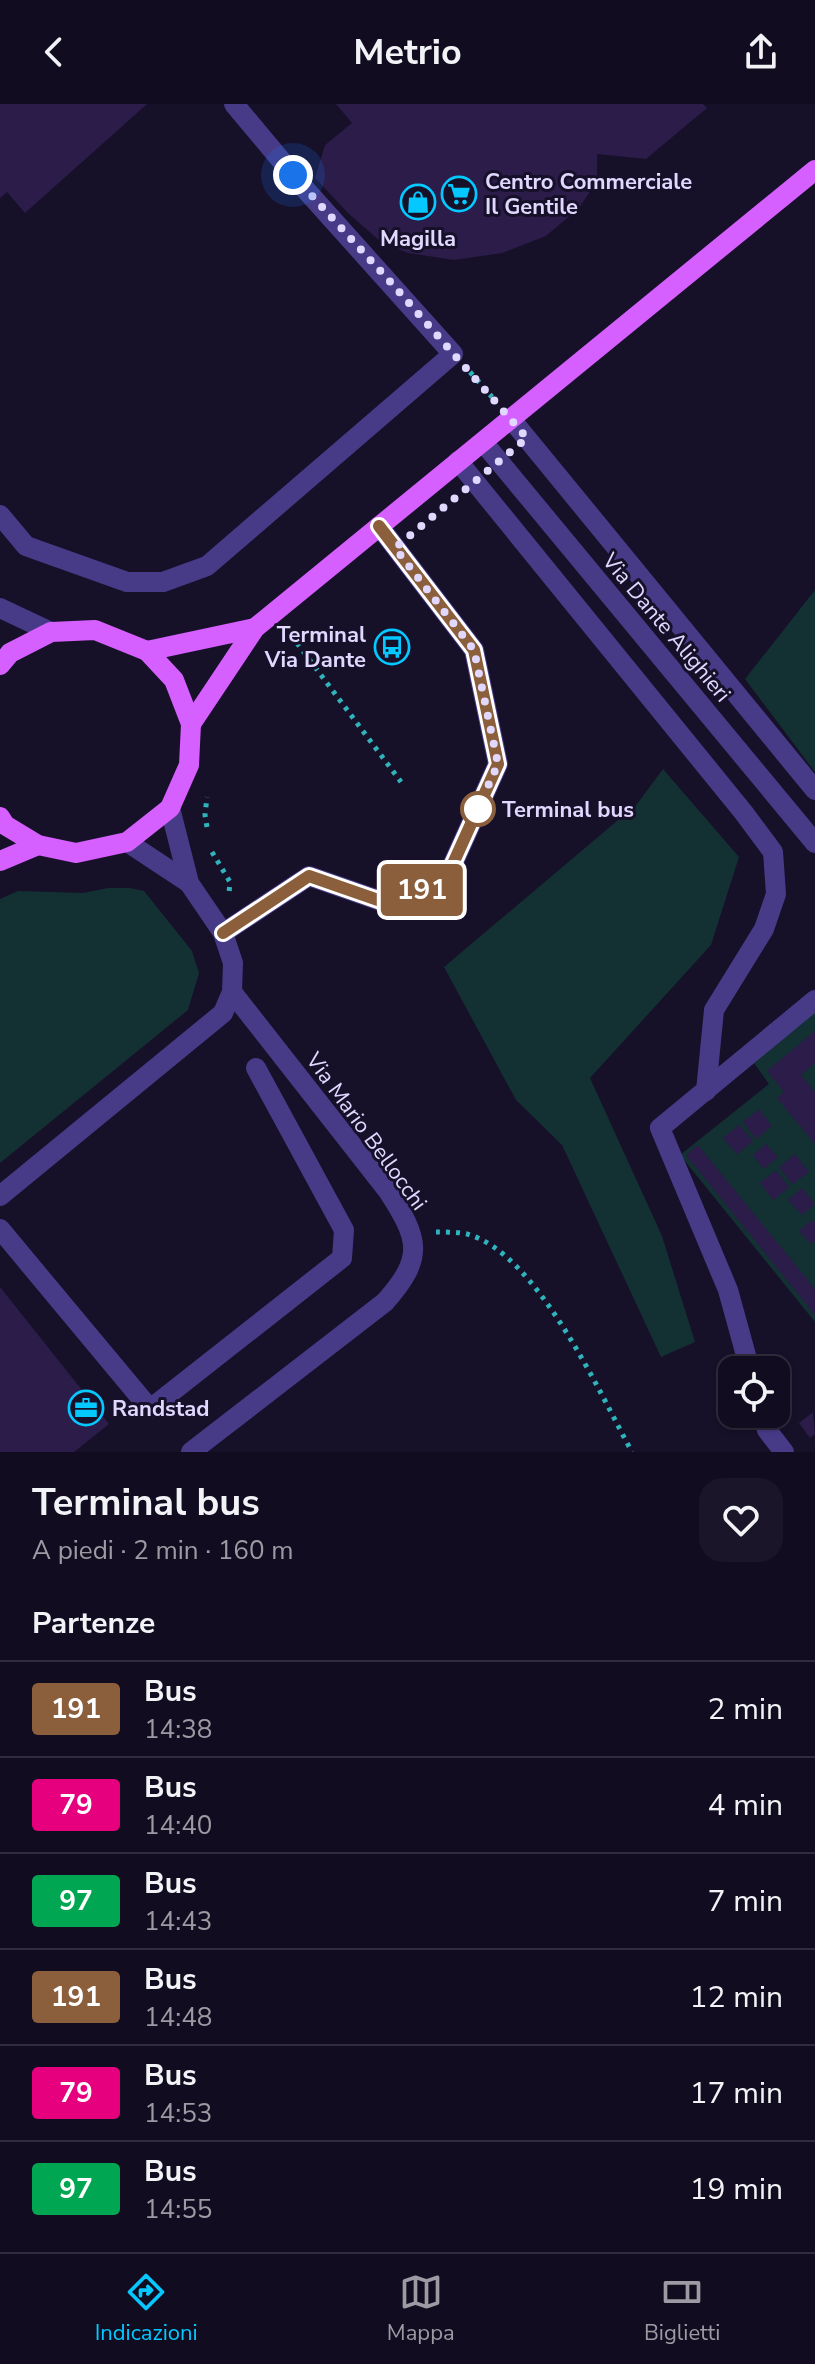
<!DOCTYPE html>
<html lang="it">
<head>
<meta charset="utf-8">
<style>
  body { margin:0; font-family:"Nunito Sans",sans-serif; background:#1a1528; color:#f1f3f6; height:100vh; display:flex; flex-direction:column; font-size:30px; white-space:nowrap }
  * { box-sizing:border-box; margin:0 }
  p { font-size:26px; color:#9c9ba4 }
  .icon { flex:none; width:44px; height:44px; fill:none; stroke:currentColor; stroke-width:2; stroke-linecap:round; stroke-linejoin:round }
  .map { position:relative; height:1348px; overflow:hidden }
  .side { display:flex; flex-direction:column; background:#110c1f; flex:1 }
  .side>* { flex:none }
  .badge { padding:0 16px; border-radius:6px; font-size:28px; line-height:52px }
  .controls { position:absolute; left:718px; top:1252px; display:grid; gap:16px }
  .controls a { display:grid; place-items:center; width:72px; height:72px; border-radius:16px; background:#110c1f; box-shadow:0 2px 6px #0004,0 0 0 2px #302c3d; font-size:40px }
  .you { position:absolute; width:40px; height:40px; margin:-20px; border:6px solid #fff; border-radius:50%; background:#1a73e8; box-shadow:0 0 0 12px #1a73e833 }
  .map>.badge { position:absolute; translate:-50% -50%; box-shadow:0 0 0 4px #fff }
  h2 { padding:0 32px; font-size:30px; line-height:72px }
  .round { display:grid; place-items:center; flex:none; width:84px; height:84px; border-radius:24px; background:#1a1528 }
  .overview { display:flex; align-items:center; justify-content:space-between; height:136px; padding:0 32px }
  h1 { font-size:38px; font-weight:700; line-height:60px }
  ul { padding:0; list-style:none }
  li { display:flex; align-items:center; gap:24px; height:96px; padding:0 32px; border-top:2px solid #302c3d }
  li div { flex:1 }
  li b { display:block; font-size:30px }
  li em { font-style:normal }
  li .badge { min-width:88px; font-weight:700; text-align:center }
  header { display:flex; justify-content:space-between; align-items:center; height:104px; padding:0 32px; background:#110c1f; font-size:36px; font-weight:700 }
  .menu { display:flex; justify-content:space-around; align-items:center; height:112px; border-top:2px solid #302c3d; background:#110c1f; font-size:22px; color:#9c9ba4 }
  .menu a { display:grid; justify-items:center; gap:4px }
  .menu .current { color:#04c8ff }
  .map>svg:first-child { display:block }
  .green { fill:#133033 }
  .building { fill:#2b1c4a }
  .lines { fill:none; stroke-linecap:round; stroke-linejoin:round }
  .path { stroke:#2fb3bc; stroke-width:5; stroke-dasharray:4 6; stroke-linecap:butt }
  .minor { stroke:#473b88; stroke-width:20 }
  .major { stroke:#d65fff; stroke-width:20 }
  .line-casing { stroke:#fff; stroke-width:18 }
  .line { stroke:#8b5e3c; stroke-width:12 }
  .walk { stroke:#e1d8ff; stroke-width:8; stroke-dasharray:0 14.4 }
  .stop-dot { fill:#fff; stroke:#8b5e3c; stroke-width:4 }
  .labels { text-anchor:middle; stroke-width:6; stroke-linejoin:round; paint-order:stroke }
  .poi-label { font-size:22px; font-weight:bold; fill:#e1d8ff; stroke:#171029; text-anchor:start }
  .street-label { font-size:22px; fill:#e1d8ff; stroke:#171029 }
  .stop-label { font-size:22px; font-weight:bold; fill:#e1d8ff; stroke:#171029; text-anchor:start }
</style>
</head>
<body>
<header><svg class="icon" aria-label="back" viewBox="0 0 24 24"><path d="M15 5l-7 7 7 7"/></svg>Metrio<svg class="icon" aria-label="share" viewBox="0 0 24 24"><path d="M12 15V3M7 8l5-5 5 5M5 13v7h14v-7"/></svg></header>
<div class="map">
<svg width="815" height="1348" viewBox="0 0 815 1348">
  <rect width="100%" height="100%" fill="#171029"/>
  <g class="green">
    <polygon points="815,486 815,668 745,575"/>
    <polygon points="663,665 739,753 711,841 590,974 662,1132 695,1238 661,1253 562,1041 516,996 444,863 637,700"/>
    <polygon points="108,784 130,784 144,787 192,847 199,869 188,906 0,1059 0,795 18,787 83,789"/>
    <polygon points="815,908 815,1218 680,1051 769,980 754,959"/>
  </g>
  <g class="building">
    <polygon points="0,0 147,0 25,109 7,88 0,94"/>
    <polygon points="336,0 703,0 707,4 646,55 597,50 597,77 579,104 546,132 502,149 454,156 408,149 381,138 348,109 315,74 325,41 352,19"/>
    <polygon points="815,927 815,959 801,971 815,988 815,1040 777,994 784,988 767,967"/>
    <polygon points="759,1005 772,1022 756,1035 743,1018"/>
    <polygon points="739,1021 753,1037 737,1050 723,1034"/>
    <polygon points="766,1040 778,1053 764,1065 753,1051"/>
    <polygon points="698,1041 815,1185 815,1211 686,1051"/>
    <polygon points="795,1050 809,1068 792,1080 779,1063"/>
    <polygon points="776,1066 789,1083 773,1096 760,1079"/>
    <polygon points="802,1084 815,1100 802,1111 788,1096"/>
    <polygon points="812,1116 815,1119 815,1137 811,1140 799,1127"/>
    <polygon points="0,1183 109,1320 74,1348 0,1348"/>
    <polygon points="813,1308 815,1330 810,1334 799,1319"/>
  </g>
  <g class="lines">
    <g class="path">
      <polyline points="470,268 492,293"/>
      <polyline points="291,531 401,678"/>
      <polyline points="207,723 205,711 207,693"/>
      <polyline points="212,748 230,778 229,789"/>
      <path d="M436,1128C446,1128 458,1128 467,1130C537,1149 599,1288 632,1348"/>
    </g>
    <g class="minor">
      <polyline points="511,315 815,686"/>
      <polyline points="483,338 815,739"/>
      <polyline points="458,357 744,709 773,748 776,790 764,825 714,906 706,987"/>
      <polyline points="0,411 26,442 127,478 163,478 207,462 453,250 305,85 234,0"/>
      <polyline points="0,504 51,528"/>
      <polyline points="127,738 189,779"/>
      <polyline points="223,829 309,772 401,804 452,762 498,660 474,546 379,422"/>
      <polyline points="0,1092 223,909 232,888 233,859 223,829 189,779 170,704"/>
      <polyline points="0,1125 150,1305 342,1154 344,1126 256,964"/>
      <polyline points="750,1266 728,1186 660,1024 815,896"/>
      <polyline points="762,1310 767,1326 784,1348"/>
      <path d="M191,1348L385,1198C425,1153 419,1135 388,1087L232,888"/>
    </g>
    <g class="major">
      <polyline points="147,547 255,524"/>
      <polyline points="0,561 10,549 51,528 95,526 147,547 174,576 191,620 189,661 170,704 127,738 76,749 38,741 5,721 0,713"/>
      <polyline points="191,620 255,524 815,66"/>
      <polyline points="0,757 38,741"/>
    </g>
  </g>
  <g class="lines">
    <g class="line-casing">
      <polyline id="line" points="223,829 309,772 401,804 452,762 498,660 474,546 379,422"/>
    </g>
    <use href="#line" class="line"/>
    <polyline class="walk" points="293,71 395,183 527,334 395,444 474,546 498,660 475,711 478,705"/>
  </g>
  <defs>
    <g id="supermarket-ring" transform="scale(1.8)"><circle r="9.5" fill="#171029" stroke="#04c8ff" stroke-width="1.5"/><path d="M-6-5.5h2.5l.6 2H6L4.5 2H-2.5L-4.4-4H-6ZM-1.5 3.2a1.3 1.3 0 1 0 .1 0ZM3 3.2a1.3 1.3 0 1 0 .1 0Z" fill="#04c8ff"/></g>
    <g id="shop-ring" transform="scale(1.8)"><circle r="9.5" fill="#171029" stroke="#04c8ff" stroke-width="1.5"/><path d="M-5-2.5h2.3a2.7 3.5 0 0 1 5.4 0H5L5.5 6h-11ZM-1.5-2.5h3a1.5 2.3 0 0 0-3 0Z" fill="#04c8ff"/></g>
    <g id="bus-ring" transform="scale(1.8)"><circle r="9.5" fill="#171029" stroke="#04c8ff" stroke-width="1.5"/><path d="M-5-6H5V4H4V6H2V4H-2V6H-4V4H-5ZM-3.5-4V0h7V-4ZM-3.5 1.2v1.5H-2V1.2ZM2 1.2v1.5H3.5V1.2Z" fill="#04c8ff"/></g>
    <g id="office-ring" transform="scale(1.8)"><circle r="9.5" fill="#171029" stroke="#04c8ff" stroke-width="1.5"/><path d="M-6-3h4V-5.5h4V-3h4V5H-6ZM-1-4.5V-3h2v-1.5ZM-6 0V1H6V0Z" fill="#04c8ff"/></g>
  </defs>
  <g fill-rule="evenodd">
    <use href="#supermarket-ring" x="459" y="90"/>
    <use href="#shop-ring" x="418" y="98"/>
    <use href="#bus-ring" x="392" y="543"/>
    <use href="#office-ring" x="86" y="1304"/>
  </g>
  <circle class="stop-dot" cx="478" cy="705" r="16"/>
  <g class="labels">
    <g class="poi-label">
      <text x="485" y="85">Centro Commerciale<tspan x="485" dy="25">Il Gentile</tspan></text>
      <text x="418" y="142" text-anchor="middle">Magilla</text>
      <text x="366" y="538" text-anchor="end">Terminal<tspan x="366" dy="25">Via Dante</tspan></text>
      <text x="112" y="1312">Randstad</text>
    </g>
    <g class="street-label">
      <text transform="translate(667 523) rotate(50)" y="8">Via Dante Alighieri</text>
      <text transform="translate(367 1027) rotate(54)" y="8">Via Mario Bellocchi</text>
    </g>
    <g class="stop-label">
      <text x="502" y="713">Terminal bus</text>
    </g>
  </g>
</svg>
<div class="controls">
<a><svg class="icon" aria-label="locate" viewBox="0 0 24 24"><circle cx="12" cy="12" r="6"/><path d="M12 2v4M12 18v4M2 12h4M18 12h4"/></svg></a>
</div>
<div class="you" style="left:293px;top:71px"></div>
<b class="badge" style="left:422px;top:786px;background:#8b5e3c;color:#fff">191</b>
</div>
<section class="side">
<div class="overview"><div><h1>Terminal bus</h1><p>A piedi · 2 min · 160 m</p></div><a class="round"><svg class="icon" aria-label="heart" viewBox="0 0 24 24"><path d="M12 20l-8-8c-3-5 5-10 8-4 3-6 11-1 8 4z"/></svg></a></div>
<h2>Partenze</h2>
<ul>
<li><span class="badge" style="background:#8b5e3c;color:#fff">191</span><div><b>Bus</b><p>14:38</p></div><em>2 min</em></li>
<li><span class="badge" style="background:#e6007e;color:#fff">79</span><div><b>Bus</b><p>14:40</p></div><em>4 min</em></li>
<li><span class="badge" style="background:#00a651;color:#fff">97</span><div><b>Bus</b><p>14:43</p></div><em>7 min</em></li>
<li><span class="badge" style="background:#8b5e3c;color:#fff">191</span><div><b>Bus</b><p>14:48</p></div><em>12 min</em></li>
<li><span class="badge" style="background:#e6007e;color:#fff">79</span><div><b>Bus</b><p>14:53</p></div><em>17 min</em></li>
<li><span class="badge" style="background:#00a651;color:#fff">97</span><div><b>Bus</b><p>14:55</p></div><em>19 min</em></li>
</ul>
</section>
<nav class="menu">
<a class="current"><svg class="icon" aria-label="directions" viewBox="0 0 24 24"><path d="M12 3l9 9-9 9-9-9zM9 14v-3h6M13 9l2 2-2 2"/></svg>Indicazioni</a>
<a><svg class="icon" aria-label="map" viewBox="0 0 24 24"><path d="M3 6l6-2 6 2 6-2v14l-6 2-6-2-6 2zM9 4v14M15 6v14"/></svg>Mappa</a>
<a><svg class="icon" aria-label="tickets" viewBox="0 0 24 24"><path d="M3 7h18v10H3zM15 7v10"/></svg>Biglietti</a>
</nav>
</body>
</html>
